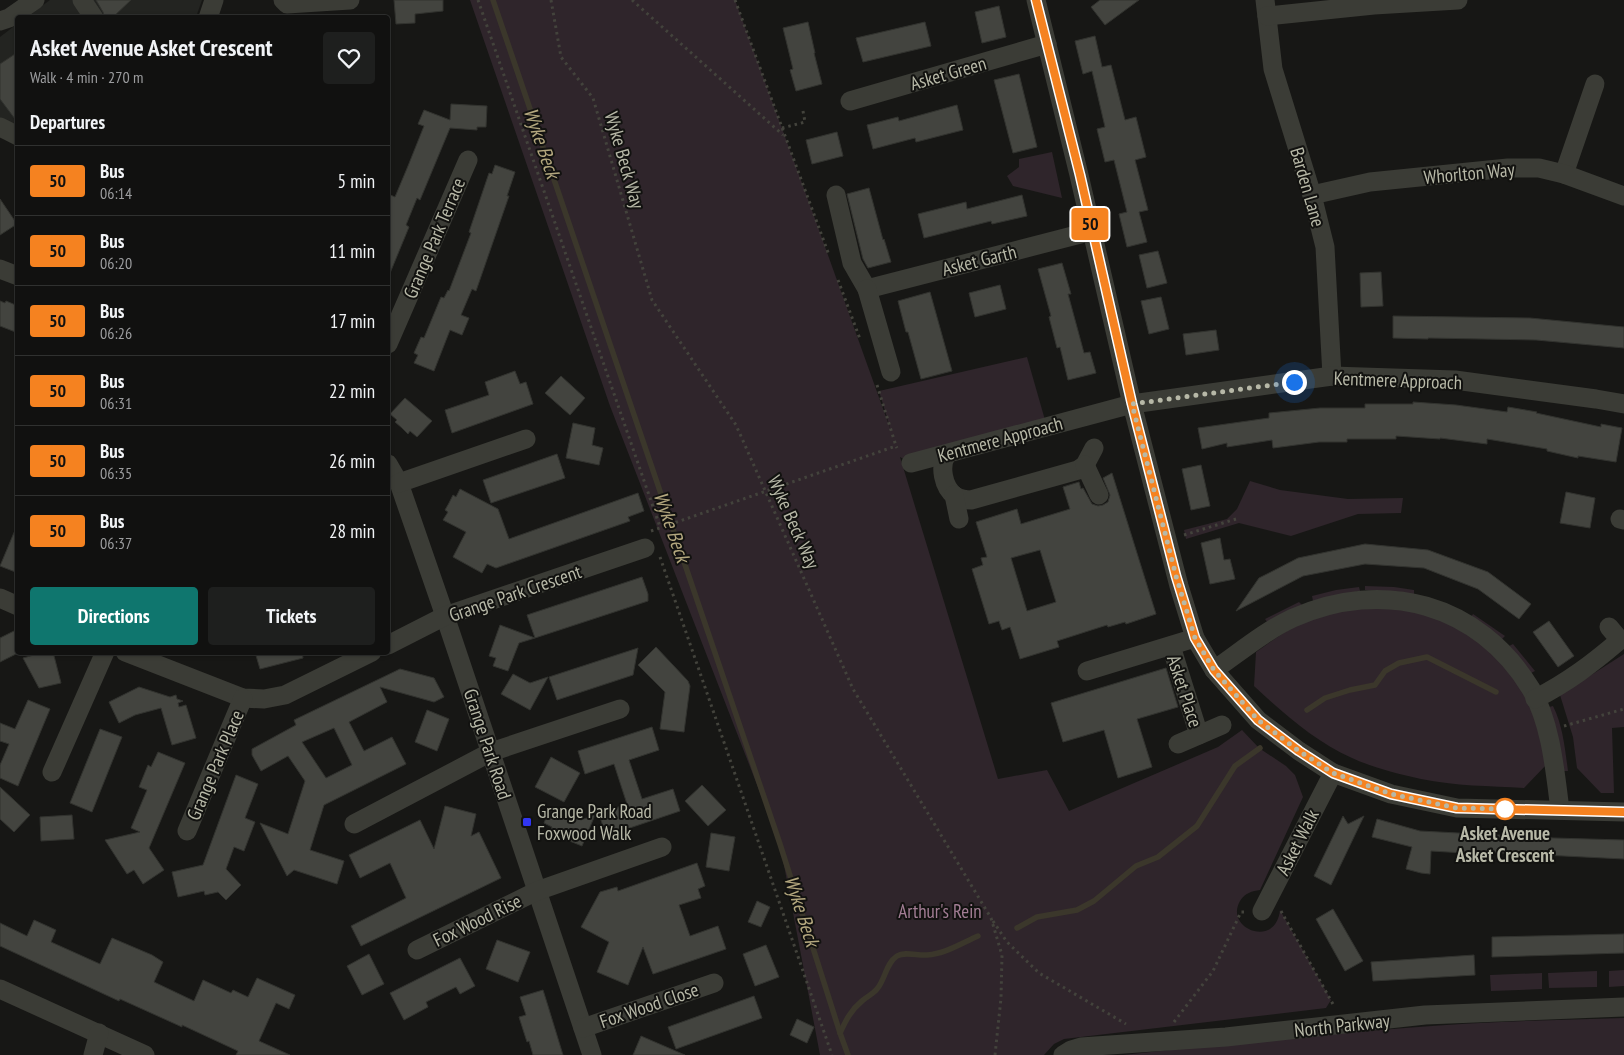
<!DOCTYPE html>
<html lang="en">
<head>
<meta charset="utf-8">
<style>
  body { margin:0; font-family:"PT Sans Narrow",sans-serif; background:#1e1f1e; color:#f1f3f6; height:100vh; display:flex; flex-direction:column; font-size:19px; white-space:nowrap }
  * { box-sizing:border-box; margin:0 }
  p { font-size:16px; color:#9c9d9f }
  .icon { flex:none; width:28px; height:28px; fill:none; stroke:currentColor; stroke-width:2; stroke-linecap:round; stroke-linejoin:round }
  .map { position:relative; flex:1; overflow:hidden }
  .details { position:absolute; left:15px; top:15px; width:375px; height:640px; display:flex; flex-direction:column; background:#111110; border-radius:5px; box-shadow:0 1px 4px #0004,0 0 0 1px #303130 }
  .details>* { flex:none }
  .badge { padding:0 10px; border-radius:4px; font-size:18px; line-height:32px }
  .you { position:absolute; width:25px; height:25px; margin:-12px; border:4px solid #fff; border-radius:50%; background:#1a73e8; box-shadow:0 0 0 8px #1a73e833 }
  .map>.badge { position:absolute; translate:-50% -50%; box-shadow:0 0 0 2px #fff }
  h2 { padding:0 15px; font-size:19px; line-height:45px }
  .round { display:grid; place-items:center; flex:none; width:52px; height:52px; border-radius:5px; background:#1e1f1e }
  .summary { display:flex; align-items:center; justify-content:space-between; height:85px; padding:0 15px }
  h1 { font-size:24px; font-weight:700; line-height:38px }
  .button { display:flex; gap:10px; margin-top:auto; padding:10px 15px }
  .button a { flex:1; height:58px; border-radius:5px; background:#0f766e; color:#fff; font-size:20px; font-weight:700; line-height:58px; text-align:center }
  .button a+a { background:#1e1f1e; color:#f1f3f6 }
  ul { padding:0; list-style:none }
  li { display:flex; align-items:center; gap:15px; height:70px; padding:0 15px; border-top:1px solid #303130 }
  li div { flex:1 }
  li b { display:block; font-size:19px }
  li em { font-style:normal }
  li .badge { min-width:55px; font-weight:700; text-align:center }
  .map>svg:first-child { display:block }
  .built { fill:#232421 }
  .green { fill:#2f252b }
  .lines { fill:none; stroke-linecap:round; stroke-linejoin:round }
  .stream { stroke:#3b372b; stroke-width:5.5 }
  .building { fill:#43443f; stroke:#32332f; fill-rule:evenodd }
  .path { stroke:#43433c; stroke-width:3; stroke-dasharray:2.5 4; stroke-linecap:butt }
  .minor { stroke:#3b3c36; stroke-width:19 }
  .line-casing { stroke:#fff; stroke-width:11 }
  .line { stroke:#f58220; stroke-width:8 }
  .walk { stroke:#b7b8a7; stroke-width:5; stroke-dasharray:0 9 }
  .stop-dot { fill:#fff; stroke:#f58220; stroke-width:2.5 }
  .poi-dot { fill:#3136f3; stroke:#121210; stroke-width:2 }
  .labels { text-anchor:middle; stroke-width:4; stroke-linejoin:round; paint-order:stroke }
  .street-label { font-size:19px; fill:#b7b8a7; stroke:#121210 }
  .poi-label { font-size:19px; fill:#b7b8a7; stroke:#121210; text-anchor:start }
  .stop-label { font-size:19px; font-weight:bold; fill:#b7b8a7; stroke:#121210 }
  .park-label { font-size:19px; fill:#a37e95; stroke:#121210 }
  .water-label { font-size:20px; font-style:italic; fill:#b3a77e; stroke:#121210 }
</style>
</head>
<body>
<div class="map">
<svg width="1624" height="1055" viewBox="0 0 1624 1055">
  <rect width="100%" height="100%" fill="#171715"/>
  <g class="built">
    <polygon points="50,0 202,0 196,17 26,18"/>
    <polygon points="17,24 17,146 14,141 0,138 0,37"/>
  </g>
  <g class="green">
    <path d="M470,0H735L814,216L891,431L879,391L1027,357L1047,427L911,463L900,457L998,779L1047,770L1069,811L1218,747L1242,730L1259,748L1286,766L1295,775L1303,797L1260,890C1252,891 1245,893 1240,901C1224,929 1276,949 1280,910L1331,1000L1326,1008L1064,1039L1054,1044L1044,1055H820L780,844L610,406Z"/>
    <polygon points="1052,152 1062,198 1013,186 1007,176 1019,167 1019,159"/>
    <polygon points="1250,481 1280,490 1348,499 1403,498 1401,513 1358,514 1291,536 1239,523 1186,539 1184,530 1227,519 1237,509"/>
    <polygon points="1365,586 1394,587 1414,590 1414,595 1401,592 1365,590"/>
    <polygon points="1359,587 1360,591 1313,601 1312,596 1336,590"/>
    <polygon points="1299,602 1302,605 1268,623 1265,619"/>
    <path d="M1387,606L1442,617L1490,646L1523,687L1535,715L1547,764L1524,788C1490,786 1455,786 1421,779C1398,774 1374,768 1352,758C1316,742 1283,713 1254,686L1256,652C1278,637 1302,618 1328,612C1345,607 1369,607 1387,606Z"/>
    <polygon points="1473,614 1505,636 1502,639 1471,617"/>
    <polygon points="1513,644 1535,671 1531,673 1509,646"/>
    <polygon points="1624,654 1624,727 1612,728 1614,793 1601,793 1577,768 1573,737 1560,695"/>
    <path d="M1553,706C1563,726 1565,749 1568,771H1563L1549,707Z"/>
    <polygon points="1624,970 1624,986 1609,987 1609,971"/>
    <polygon points="1597,971 1597,987 1549,988 1548,973"/>
    <polygon points="1542,973 1542,989 1491,991 1490,975"/>
    <path d="M1624,1018V1055H1123C1217,1045 1311,1035 1405,1028C1478,1022 1551,1020 1624,1018Z"/>
  </g>
  <g class="lines">
    <g class="stream">
      <polyline points="493,0 780,844 840,1033 848,1055"/>
      <polyline points="1307,710 1325,698 1350,690 1375,685 1385,671 1399,663 1427,657 1496,692"/>
      <polyline points="1017,928 1037,917 1077,910 1094,901 1136,866 1158,857 1197,826 1235,766 1260,748"/>
      <path d="M840,1033C846,1020 851,1010 862,1001C866,997 873,994 877,989C885,980 886,963 897,956C905,951 918,956 927,955C945,954 962,943 978,936"/>
    </g>
  </g>
  <g class="building">
    <polygon points="96,0 131,0 112,18 105,18 103,12"/>
    <polygon points="394,0 443,0 443,11 415,14 415,23 396,24"/>
    <polygon points="1100,0 1139,0 1105,25 1091,7"/>
    <polygon points="999,6 1006,37 982,43 975,12"/>
    <polygon points="808,22 815,53 814,53 822,84 796,91 790,70 793,69 783,28"/>
    <polygon points="925,22 931,46 863,62 856,38"/>
    <polygon points="1095,36 1102,67 1111,65 1125,120 1136,117 1146,157 1135,160 1148,210 1139,212 1147,242 1127,247 1119,214 1127,212 1114,160 1105,162 1097,129 1105,127 1092,71 1083,74 1075,41"/>
    <polygon points="18,52 18,123 0,99 0,64"/>
    <polygon points="1019,74 1037,147 1013,153 994,80"/>
    <polygon points="451,104 487,106 486,127 477,127 477,130 450,128 420,200 417,198 406,225 409,227 388,278 388,194 395,197 408,166 424,126 418,124 424,110 450,120"/>
    <polygon points="957,105 963,130 916,142 915,138 873,149 867,125 898,117 899,121"/>
    <polygon points="837,132 843,156 812,164 806,140"/>
    <polygon points="495,165 515,172 507,196 509,196 476,291 472,289 461,315 469,318 462,335 450,330 434,371 414,363 418,355 414,353 421,337 424,338 441,297 444,298 448,290 449,291 471,233 469,232 489,173 492,174"/>
    <polygon points="869,188 883,240 884,239 891,262 868,268 863,259 847,194"/>
    <polygon points="1022,195 1027,216 992,224 991,221 924,238 918,214 966,202 967,209"/>
    <polygon points="0,199 17,224 0,235"/>
    <polygon points="1158,251 1167,283 1147,288 1139,255"/>
    <polygon points="1062,263 1071,294 1068,294 1084,353 1090,352 1096,373 1068,380 1060,347 1057,348 1049,317 1051,316 1038,269"/>
    <polygon points="1381,272 1383,306 1361,307 1360,273"/>
    <polygon points="1000,285 1006,309 975,317 969,293"/>
    <polygon points="930,292 952,371 921,379 908,332 906,332 898,301"/>
    <polygon points="1161,297 1169,329 1149,334 1141,301"/>
    <polygon points="0,301 5,303 6,301 18,306 18,333 0,326"/>
    <polygon points="1393,316 1530,318 1624,327 1624,348 1536,340 1428,338 1428,339 1393,338"/>
    <polygon points="1216,330 1219,350 1186,355 1183,334"/>
    <polygon points="515,371 520,384 526,382 533,404 452,433 445,410 489,395 485,382"/>
    <polygon points="561,376 585,398 570,415 545,393"/>
    <polygon points="405,398 432,421 417,437 410,431 408,434 402,428 395,422 397,420 390,414"/>
    <polygon points="1413,402 1456,405 1507,412 1508,407 1537,412 1536,413 1601,427 1601,424 1622,428 1616,462 1578,456 1578,458 1547,451 1547,449 1487,439 1487,444 1440,438 1440,439 1396,436 1396,439 1347,439 1347,442 1319,442 1273,448 1272,440 1227,447 1227,443 1202,449 1198,428 1269,418 1269,413 1320,408 1365,408 1365,404 1413,404"/>
    <polygon points="573,423 595,428 592,445 603,448 599,465 566,458"/>
    <polygon points="557,454 565,478 491,503 483,480"/>
    <polygon points="1201,465 1210,506 1191,510 1182,469"/>
    <path d="M1112,473L1156,614L1126,624L1125,622L1108,627L1107,625L1057,641L1059,647L1020,659L1010,627L1002,630L999,621L989,624L972,569L983,565L981,558L987,557L976,522L1017,509L1021,524L1070,509L1063,487L1079,482L1081,489L1083,488L1092,504L1098,506L1103,505L1108,502L1110,495L1103,478ZM1040,550L1056,602L1027,611L1011,558Z"/>
    <polygon points="460,489 498,509 509,539 638,493 644,511 628,517 630,521 496,568 487,564 482,573 453,557 466,532 443,520 448,512 445,510 449,503 453,495 456,497"/>
    <polygon points="1566,492 1595,498 1590,528 1560,523"/>
    <polygon points="18,523 18,573 0,566"/>
    <polygon points="1220,538 1224,560 1230,559 1235,579 1210,584 1201,543"/>
    <polygon points="1365,544 1428,550 1488,572 1531,604 1519,619 1478,589 1424,568 1365,564 1303,576 1236,611 1259,578 1267,574 1298,558"/>
    <polygon points="642,577 648,594 648,601 535,638 527,615"/>
    <polygon points="1549,621 1574,656 1558,667 1533,632"/>
    <polygon points="500,625 535,638 519,643 508,671 493,666 496,658 489,656"/>
    <polygon points="18,629 18,653 0,662 0,638"/>
    <polygon points="656,647 688,681 690,686 684,732 660,729 665,692 638,665"/>
    <polygon points="638,648 633,675 557,700 549,677"/>
    <polygon points="45,652 53,652 61,683 39,688 23,658"/>
    <polygon points="255,652 302,652 303,658 260,669"/>
    <polygon points="1166,668 1178,707 1137,719 1152,767 1118,778 1104,730 1063,742 1051,703"/>
    <path d="M400,669L434,678L444,697L434,702L380,687L387,702L349,722L364,751L392,737L406,764L324,805L310,850L344,861L337,884L294,870L287,876L260,823L288,834L305,781L288,756L261,771L252,755V749L296,725L294,720ZM334,728L352,765L326,778L302,742Z"/>
    <polygon points="513,674 530,683 548,677 530,710 501,694"/>
    <polygon points="139,687 170,697 176,695 177,699 183,701 178,703 179,707 186,705 196,738 172,745 161,708 135,715 119,723 109,702"/>
    <polygon points="28,700 50,709 18,786 0,778 0,765 9,744 0,741 0,723 15,729"/>
    <polygon points="427,710 449,719 437,751 415,742"/>
    <polygon points="652,727 659,750 629,760 642,799 673,789 680,811 606,836 601,820 601,813 627,804 614,764 585,774 578,751"/>
    <polygon points="100,729 122,737 92,812 70,803"/>
    <polygon points="158,752 185,763 149,848 164,870 143,884 134,870 127,874 105,840 140,832 131,828 147,790 139,787 148,765 151,767"/>
    <polygon points="551,757 580,773 564,802 535,787"/>
    <polygon points="236,775 258,784 245,818 255,822 244,851 234,847 226,869 241,885 226,900 218,892 205,895 204,891 178,897 172,872 203,865"/>
    <polygon points="702,785 726,810 708,826 685,801"/>
    <polygon points="0,787 30,815 14,832 0,819"/>
    <polygon points="445,806 476,814 471,836 479,832 501,878 361,946 351,926 406,898 390,863 360,878 349,855 420,820 434,849"/>
    <polygon points="550,808 581,820 595,815 582,846 550,833 552,827 544,823"/>
    <polygon points="72,815 74,839 41,841 40,817"/>
    <polygon points="1343,816 1348,824 1364,816 1331,885 1314,876"/>
    <polygon points="1377,819 1420,831 1554,838 1624,840 1624,859 1483,852 1482,854 1431,851 1430,874 1421,873 1406,869 1412,847 1372,837"/>
    <polygon points="711,833 735,837 729,871 706,867"/>
    <polygon points="697,863 705,886 698,889 701,898 679,905 690,936 718,926 726,949 653,974 643,947 628,985 597,972 609,942 581,927 600,892 617,887 618,891"/>
    <polygon points="757,901 770,907 761,927 748,922"/>
    <polygon points="1333,909 1363,961 1345,971 1316,919"/>
    <polygon points="34,920 56,930 51,942 100,964 112,938 152,955 163,962 154,982 194,1001 203,980 231,993 233,990 248,997 257,978 295,995 289,1009 276,1003 259,1041 290,1055 236,1055 238,1051 182,1025 182,1027 120,999 119,1001 0,946 0,923 27,936"/>
    <polygon points="1624,934 1624,953 1492,957 1492,937"/>
    <polygon points="497,940 530,952 518,982 486,969"/>
    <polygon points="766,945 779,977 755,986 743,954"/>
    <polygon points="369,954 384,984 362,995 347,966"/>
    <polygon points="1474,955 1475,975 1373,981 1371,962"/>
    <polygon points="460,958 475,986 460,994 456,987 426,1002 428,1007 404,1020 390,993"/>
    <polygon points="543,990 548,1006 563,1055 533,1055 529,1041 527,1042 519,1017 526,1015 520,997"/>
    <polygon points="754,996 762,1018 676,1049 668,1027"/>
    <polygon points="797,1019 814,1027 807,1043 790,1035"/>
    <polygon points="641,1036 685,1055 633,1055"/>
  </g>
  <g class="lines">
    <g class="path">
      <polyline points="478,0 660,527"/>
      <polyline points="551,0 561,57 593,98 652,300 736,425 853,689 991,918 1002,955 1001,998 995,1055"/>
      <polyline points="632,0 783,135"/>
      <polyline points="735,0 829,255"/>
      <polyline points="782,128 805,122 803,111"/>
      <polyline points="838,280 860,339"/>
      <polyline points="877,385 896,446"/>
      <polyline points="651,531 896,446 897,448"/>
      <polyline points="1184,535 1236,519"/>
      <polyline points="660,557 832,1055"/>
      <polyline points="1564,726 1624,709"/>
      <polyline points="1281,911 1334,1006"/>
      <polyline points="993,921 1007,942 1039,973 1126,1024"/>
      <polyline points="1174,1022 1213,971 1241,912 1246,912"/>
    </g>
    <g class="minor">
      <polyline points="82,0 94,18"/>
      <polyline points="283,0 287,4 350,0"/>
      <polyline points="1036,0 1079,175 1132,404 1179,586 1195,638 1214,670 1258,720 1299,751 1333,773 1391,794 1457,808 1624,812"/>
      <polyline points="1265,0 1273,69 1312,195 1325,247 1332,376"/>
      <polyline points="1267,16 1374,5 1458,0"/>
      <polyline points="208,18 214,0"/>
      <polyline points="0,21 9,18 35,0"/>
      <polyline points="850,101 1047,44"/>
      <polyline points="0,127 18,136"/>
      <polyline points="1564,174 1595,84"/>
      <polyline points="836,195 852,263 867,289 1092,231"/>
      <polyline points="1312,195 1370,182 1508,168 1539,168 1564,174 1624,196"/>
      <polyline points="0,269 18,276"/>
      <polyline points="867,289 891,372"/>
      <polyline points="388,344 468,160"/>
      <path d="M947,454C939,466 943,487 955,496C960,499 965,500 971,500L1078,470L1085,465L1094,448"/>
      <polyline points="911,463 1132,404 1332,376 1455,380 1596,399 1624,404"/>
      <polyline points="388,464 399,483 445,616 592,1055"/>
      <polyline points="1085,465 1099,495"/>
      <polyline points="399,483 526,439"/>
      <polyline points="954,495 959,519"/>
      <polyline points="1620,519 1624,520"/>
      <polyline points="0,598 18,606"/>
      <polyline points="388,645 445,616 645,548"/>
      <polyline points="1171,646 1199,735"/>
      <polyline points="125,652 243,698 264,699 285,695 372,652"/>
      <path d="M1214,670C1240,652 1265,631 1293,618C1383,578 1479,603 1531,689C1551,723 1555,771 1560,810"/>
      <polyline points="1087,671 1195,638"/>
      <path d="M1535,699C1568,682 1592,664 1620,640L1609,627"/>
      <polyline points="1178,744 1222,725"/>
      <polyline points="52,772 105,652"/>
      <polyline points="354,824 491,752 620,709"/>
      <polyline points="187,831 243,698"/>
      <polyline points="1262,911 1333,773"/>
      <polyline points="417,950 537,891 662,847"/>
      <polyline points="0,989 145,1055"/>
      <polyline points="583,1028 714,983"/>
      <polyline points="93,1055 99,1033"/>
      <polyline points="1063,1055 1071,1050 1081,1047 1226,1037 1425,1015 1624,1007"/>
    </g>
  </g>
  <g class="lines">
    <g class="line-casing">
      <polyline id="line" points="1036,0 1080,175 1132,404 1176,576 1195,638 1214,670 1258,720 1299,751 1333,773 1391,794 1457,808 1624,812"/>
    </g>
    <use href="#line" class="line"/>
    <polyline class="walk" points="1294,382 1132,404 1176,576 1195,638 1214,670 1258,720 1299,751 1333,773 1391,794 1457,808 1505,809"/>
  </g>
  <circle class="stop-dot" cx="1505" cy="809" r="10"/>
  <rect class="poi-dot" x="522" y="817" width="10" height="10" rx="2.5"/>
  <g class="labels">
    <g class="street-label">
      <text transform="translate(948 73) rotate(-16)" y="7">Asket Green</text>
      <text transform="translate(625 160) rotate(74)" y="7">Wyke Beck Way</text>
      <text transform="translate(1469 173) rotate(-5)" y="7">Whorlton Way</text>
      <text transform="translate(1308 187) rotate(74)" y="7">Barden Lane</text>
      <text transform="translate(434 238) rotate(-67)" y="7">Grange Park Terrace</text>
      <text transform="translate(979 260) rotate(-14)" y="7">Asket Garth</text>
      <text transform="translate(1398 380) rotate(2)" y="7">Kentmere Approach</text>
      <text transform="translate(1000 439) rotate(-15)" y="7">Kentmere Approach</text>
      <text transform="translate(794 522) rotate(66)" y="7">Wyke Beck Way</text>
      <text transform="translate(515 593) rotate(-19)" y="7">Grange Park Crescent</text>
      <text transform="translate(1185 691) rotate(72)" y="7">Asket Place</text>
      <text transform="translate(488 744) rotate(72)" y="7">Grange Park Road</text>
      <text transform="translate(215 765) rotate(-67)" y="7">Grange Park Place</text>
      <text transform="translate(1297 842) rotate(-63)" y="7">Asket Walk</text>
      <text transform="translate(477 920) rotate(-26)" y="7">Fox Wood Rise</text>
      <text transform="translate(649 1005) rotate(-19)" y="7">Fox Wood Close</text>
      <text transform="translate(1342 1025) rotate(-6)" y="7">North Parkway</text>
    </g>
    <g class="poi-label">
      <text x="537" y="818">Grange Park Road<tspan x="537" dy="22">Foxwood Walk</tspan></text>
    </g>
    <g class="stop-label">
      <text x="1505" y="840">Asket Avenue<tspan x="1505" dy="22">Asket Crescent</tspan></text>
    </g>
    <g class="park-label">
      <text x="940" y="918">Arthur's Rein</text>
    </g>
    <g class="water-label">
      <text transform="translate(542 143) rotate(71)" y="7">Wyke Beck</text>
      <text transform="translate(672 527) rotate(71)" y="7">Wyke Beck</text>
      <text transform="translate(802 911) rotate(72)" y="7">Wyke Beck</text>
    </g>
  </g>
</svg>
<div class="you" style="left:1294px;top:382px"></div>
<b class="badge" style="left:1090px;top:224px;background:#f58220;color:#111">50</b>
<section class="details">
<div class="summary"><div><h1>Asket Avenue Asket Crescent</h1><p>Walk · 4 min · 270 m</p></div><a class="round"><svg class="icon" aria-label="heart" viewBox="0 0 24 24"><path d="M12 20l-8-8c-3-5 5-10 8-4 3-6 11-1 8 4z"/></svg></a></div>
<h2>Departures</h2>
<ul>
<li><span class="badge" style="background:#f58220;color:#111">50</span><div><b>Bus</b><p>06:14</p></div><em>5 min</em></li>
<li><span class="badge" style="background:#f58220;color:#111">50</span><div><b>Bus</b><p>06:20</p></div><em>11 min</em></li>
<li><span class="badge" style="background:#f58220;color:#111">50</span><div><b>Bus</b><p>06:26</p></div><em>17 min</em></li>
<li><span class="badge" style="background:#f58220;color:#111">50</span><div><b>Bus</b><p>06:31</p></div><em>22 min</em></li>
<li><span class="badge" style="background:#f58220;color:#111">50</span><div><b>Bus</b><p>06:35</p></div><em>26 min</em></li>
<li><span class="badge" style="background:#f58220;color:#111">50</span><div><b>Bus</b><p>06:37</p></div><em>28 min</em></li>
</ul>
<div class="button"><a>Directions</a><a>Tickets</a></div>
</section>
</div>
</body>
</html>
